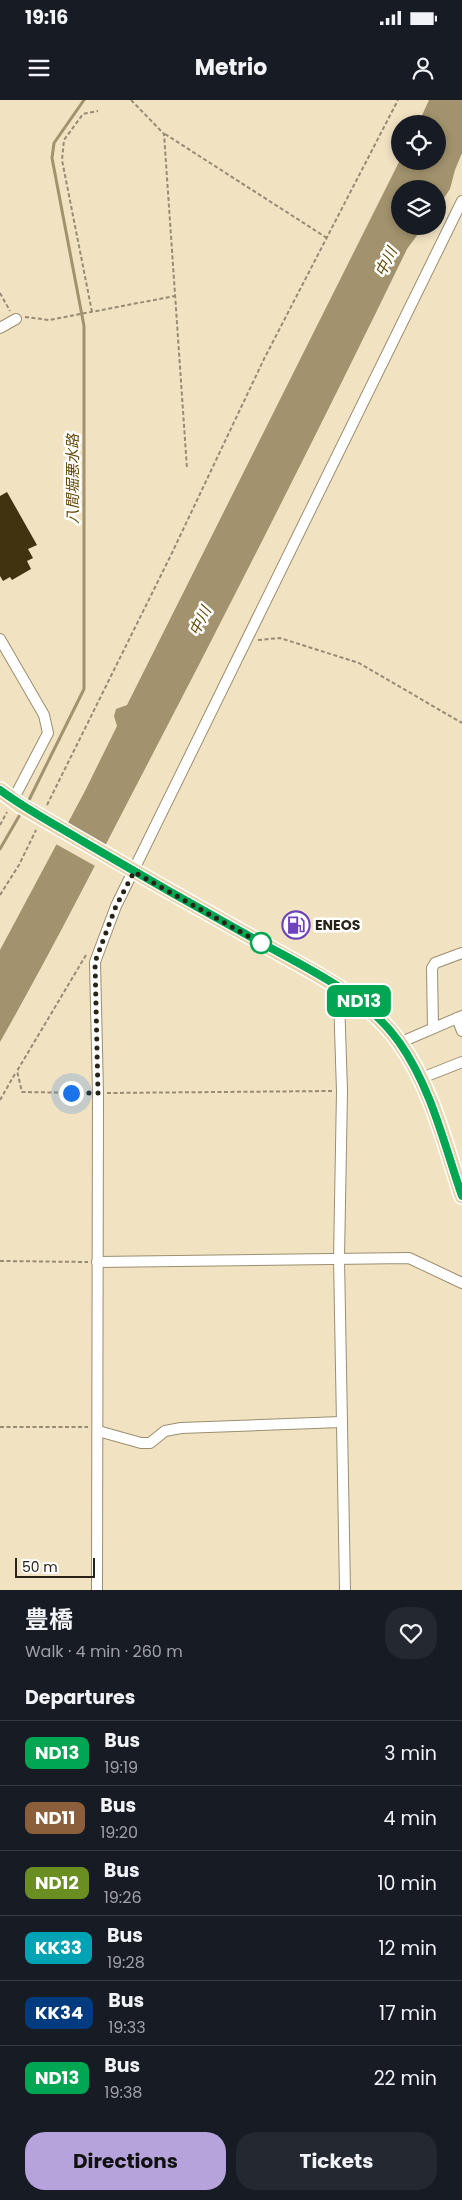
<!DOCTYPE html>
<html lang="en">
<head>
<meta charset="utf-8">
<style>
  body { margin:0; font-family:Poppins,"Noto Sans JP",sans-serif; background:#242831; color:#f1f3f6; height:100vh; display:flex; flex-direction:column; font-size:19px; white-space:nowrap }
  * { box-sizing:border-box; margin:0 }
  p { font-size:16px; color:#9ea1a6 }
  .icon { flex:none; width:28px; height:28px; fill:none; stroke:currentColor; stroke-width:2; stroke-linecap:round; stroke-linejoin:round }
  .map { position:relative; height:1490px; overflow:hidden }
  .drawer { display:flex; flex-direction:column; background:#171b24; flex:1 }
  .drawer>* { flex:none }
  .badge { padding:0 10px; border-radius:8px; font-size:18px; line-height:32px }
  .buttons { position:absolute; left:391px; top:15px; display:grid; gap:10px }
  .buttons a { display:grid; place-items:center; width:55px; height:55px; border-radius:50%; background:#171b24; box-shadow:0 2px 8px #0003; font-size:25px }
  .scale { position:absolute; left:15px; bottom:12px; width:80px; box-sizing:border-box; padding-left:5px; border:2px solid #292317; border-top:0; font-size:14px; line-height:18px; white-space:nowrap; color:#292317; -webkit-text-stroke:4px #fff; paint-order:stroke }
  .you { position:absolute; width:25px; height:25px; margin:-12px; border:4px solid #fff; border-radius:50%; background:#1a73e8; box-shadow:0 0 0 8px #1a73e833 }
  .map>.badge { position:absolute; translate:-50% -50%; box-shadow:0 0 0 2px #fff }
  h2 { padding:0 25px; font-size:19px; line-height:45px }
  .round { display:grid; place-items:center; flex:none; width:52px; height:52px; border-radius:20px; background:#242831 }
  .summary { display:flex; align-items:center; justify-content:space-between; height:85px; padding:0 25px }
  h1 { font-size:24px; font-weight:700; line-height:38px }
  .action { display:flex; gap:10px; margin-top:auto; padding:10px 25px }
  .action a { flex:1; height:58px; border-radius:20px; background:#b6a3db; color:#111; font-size:20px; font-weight:700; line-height:58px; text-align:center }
  .action a+a { background:#242831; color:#f1f3f6 }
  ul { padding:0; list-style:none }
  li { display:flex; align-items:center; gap:15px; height:65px; padding:0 25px; border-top:1px solid #363941 }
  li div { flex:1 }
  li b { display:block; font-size:19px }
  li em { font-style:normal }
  li .badge { min-width:55px; font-weight:700; text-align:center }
  .status { display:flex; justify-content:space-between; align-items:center; height:35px; padding:0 25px; background:#171b24; direction:ltr }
  .status svg { height:14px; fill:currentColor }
  header { display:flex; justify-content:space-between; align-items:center; height:65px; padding:0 25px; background:#171b24; font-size:22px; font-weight:700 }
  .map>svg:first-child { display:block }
  .water { fill:#a2926d }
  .pier { fill:#f1e2c2 }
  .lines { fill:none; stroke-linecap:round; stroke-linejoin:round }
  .stream { stroke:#a2926d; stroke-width:3 }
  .building { fill:#413310 }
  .minor-casing { stroke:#9c8e70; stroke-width:12 }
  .primary-casing { stroke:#fff; stroke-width:18 }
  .path { stroke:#968b74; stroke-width:2; stroke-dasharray:4 2.5; stroke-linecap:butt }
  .minor { stroke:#fff; stroke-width:10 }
  .primary { stroke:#e8d4a9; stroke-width:15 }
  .primary-bridge-casing { stroke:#fff; stroke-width:18; stroke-linecap:butt }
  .primary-bridge { stroke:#e8d4a9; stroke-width:15 }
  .line-casing { stroke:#fff; stroke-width:11 }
  .line { stroke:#00a651; stroke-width:8 }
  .walk { stroke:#292317; stroke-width:5; stroke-dasharray:0 9 }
  .stop-dot { fill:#fff; stroke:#00a651; stroke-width:2.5 }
  .labels { text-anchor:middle; stroke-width:5; stroke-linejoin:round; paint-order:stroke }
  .poi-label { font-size:14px; font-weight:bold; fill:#292317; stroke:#fff; text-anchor:start }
  .water-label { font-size:15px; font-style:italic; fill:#634a06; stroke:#fff }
</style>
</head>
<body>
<div class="status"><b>19:16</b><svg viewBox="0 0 49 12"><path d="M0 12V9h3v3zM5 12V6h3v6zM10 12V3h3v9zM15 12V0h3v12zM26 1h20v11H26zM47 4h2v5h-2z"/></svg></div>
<header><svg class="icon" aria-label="menu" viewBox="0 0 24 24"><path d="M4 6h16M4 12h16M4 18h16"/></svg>Metrio<svg class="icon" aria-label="person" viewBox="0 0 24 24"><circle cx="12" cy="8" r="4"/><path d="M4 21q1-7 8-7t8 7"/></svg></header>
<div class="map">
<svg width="462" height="1490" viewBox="0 0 462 1490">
  <rect width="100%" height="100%" fill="#f1e2c2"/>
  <path class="water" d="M429,0H462V53L455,70L450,89L438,107V89H400V126H424L407,149C323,322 236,494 147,665C99,757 52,851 0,942V850L85,691L117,626L114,616L116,609L127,605L400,60L438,61V24H418Z"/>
  <polygon class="pier" points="64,724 106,748 97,767 54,743"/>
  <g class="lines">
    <g class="stream">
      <polyline points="27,704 84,589 84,226 52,58 54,43 84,0"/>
      <polyline points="0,749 22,711"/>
    </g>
  </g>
  <polygon class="building" points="7,392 37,445 28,449 33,458 27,461 31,469 12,480 10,477 3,481 0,476 0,396"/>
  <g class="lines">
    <g class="minor-casing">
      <g id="minor">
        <polyline points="0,228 16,219"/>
        <polyline points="0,539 44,615 48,633 13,700"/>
        <polyline points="343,890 339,898 342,991 339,1158 345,1490"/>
        <polyline points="457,918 462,931"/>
        <polyline points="433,928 432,868 435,863 462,853"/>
        <polyline points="399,943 462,916"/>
        <polyline points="419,979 462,962"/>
        <polyline points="97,1162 409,1158 462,1183"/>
        <polyline points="98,1331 141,1343 150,1343 165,1331 181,1328 341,1322"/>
        <polyline points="97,1490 98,993 95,862 116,806 462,101"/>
      </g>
    </g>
    <g class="primary-casing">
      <g id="primary">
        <polyline points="0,690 20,705"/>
        <path d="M129,768C174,794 219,819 265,845C312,872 366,896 399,942C431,986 445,1044 462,1096"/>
      </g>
    </g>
    <g class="path">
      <polyline points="131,0 164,34 187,369"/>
      <polyline points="165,34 327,138"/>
      <polyline points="0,193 10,211"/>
      <polyline points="92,212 62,60 64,40 83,14 98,11"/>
      <polyline points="25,217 49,220 175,196"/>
      <polyline points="258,540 280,538 359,563 462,623"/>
      <polyline points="47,705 171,455 264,259 398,0"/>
      <polyline points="0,725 7,712"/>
      <polyline points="0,795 19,765 36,730"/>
      <polyline points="86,855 17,971 22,992 88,993"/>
      <polyline points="107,993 333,991"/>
      <polyline points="0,1000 16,972"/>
      <polyline points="0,1161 88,1162"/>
      <polyline points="0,1327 88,1327"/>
    </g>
    <use href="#minor" class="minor"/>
    <use href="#primary" class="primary"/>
    <g class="primary-bridge-casing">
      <polyline id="primary-bridge" points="20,705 129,768"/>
    </g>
    <use href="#primary-bridge" class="primary-bridge"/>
  </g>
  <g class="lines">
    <g class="line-casing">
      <path id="line" d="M0,690C27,710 56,725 84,742C142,776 200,809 258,841C308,869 365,894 399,942C431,987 444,1044 462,1096"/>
    </g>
    <use href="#line" class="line"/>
    <polyline class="walk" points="71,993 98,993 95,862 116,806 134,772 264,845 261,843"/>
  </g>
  <defs>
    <g id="fuel-ring" transform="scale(1.4375)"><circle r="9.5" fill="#fff" stroke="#6e42ba" stroke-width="1.5"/><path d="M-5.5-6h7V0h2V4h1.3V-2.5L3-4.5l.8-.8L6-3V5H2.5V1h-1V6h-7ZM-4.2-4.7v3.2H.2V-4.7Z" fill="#6e42ba"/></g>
  </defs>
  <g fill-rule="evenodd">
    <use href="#fuel-ring" x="296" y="825"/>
  </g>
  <circle class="stop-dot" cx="261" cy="843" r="10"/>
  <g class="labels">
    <g class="poi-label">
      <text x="315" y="830">ENEOS</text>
    </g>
    <g class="water-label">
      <text transform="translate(386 162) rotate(-63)" y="5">中川</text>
      <text transform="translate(73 379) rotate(-90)" y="5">八間堀悪水路</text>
      <text transform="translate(200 521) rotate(-63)" y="5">中川</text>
    </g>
  </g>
</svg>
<div class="buttons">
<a><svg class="icon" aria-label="locate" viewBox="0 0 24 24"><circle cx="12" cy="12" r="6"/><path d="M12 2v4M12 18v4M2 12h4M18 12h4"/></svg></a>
<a><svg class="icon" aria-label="layers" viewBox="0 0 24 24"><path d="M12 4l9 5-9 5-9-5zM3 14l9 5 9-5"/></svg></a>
</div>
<div class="scale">50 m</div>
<div class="you" style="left:71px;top:993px"></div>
<b class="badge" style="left:359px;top:901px;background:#00a651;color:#fff">ND13</b>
</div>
<section class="drawer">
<div class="summary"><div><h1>豊橋</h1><p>Walk · 4 min · 260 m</p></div><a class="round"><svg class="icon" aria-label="heart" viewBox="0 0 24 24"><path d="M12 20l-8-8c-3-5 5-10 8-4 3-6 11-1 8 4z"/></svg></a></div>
<h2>Departures</h2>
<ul>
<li><span class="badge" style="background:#00a651;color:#fff">ND13</span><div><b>Bus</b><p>19:19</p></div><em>3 min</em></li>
<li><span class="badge" style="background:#8b5e3c;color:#fff">ND11</span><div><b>Bus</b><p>19:20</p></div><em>4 min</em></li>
<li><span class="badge" style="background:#6b8e23;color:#fff">ND12</span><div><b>Bus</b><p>19:26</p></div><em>10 min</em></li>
<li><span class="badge" style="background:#00a3b4;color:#fff">KK33</span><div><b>Bus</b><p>19:28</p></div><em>12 min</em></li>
<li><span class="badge" style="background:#003b80;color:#fff">KK34</span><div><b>Bus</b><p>19:33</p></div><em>17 min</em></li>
<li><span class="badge" style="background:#00a651;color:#fff">ND13</span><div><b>Bus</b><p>19:38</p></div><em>22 min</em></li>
</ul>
<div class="action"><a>Directions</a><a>Tickets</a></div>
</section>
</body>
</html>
